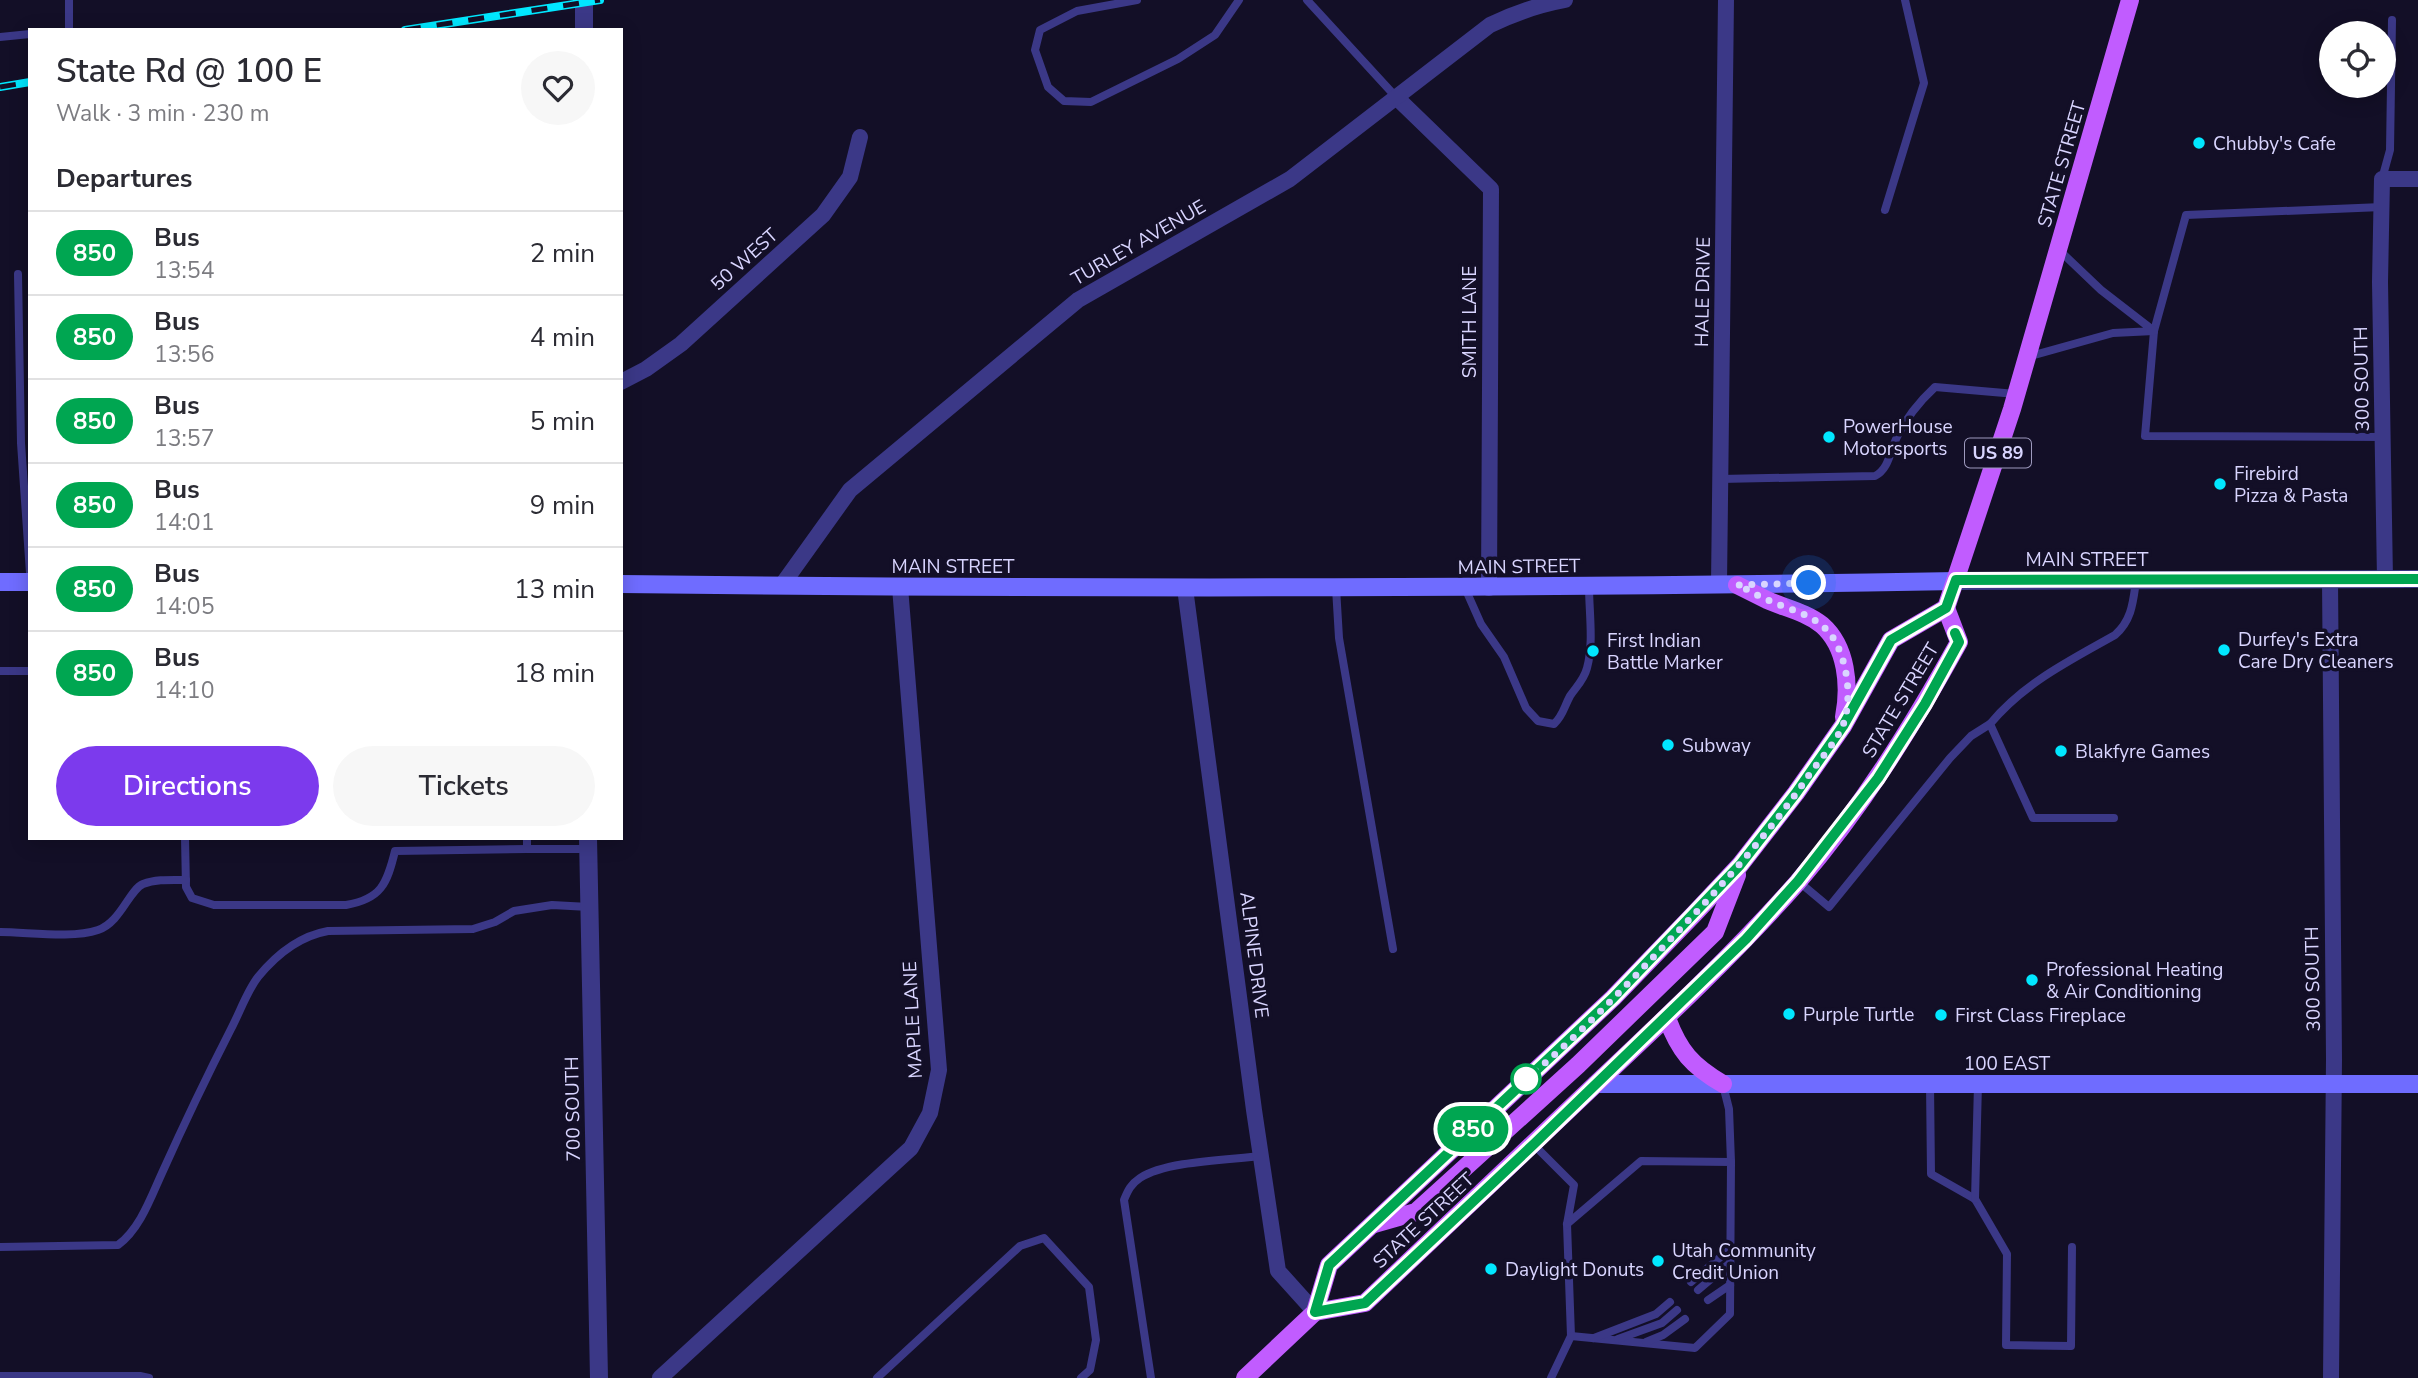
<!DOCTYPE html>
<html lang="en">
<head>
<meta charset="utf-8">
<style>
  body { margin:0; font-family:"Nunito Sans",sans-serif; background:#f7f7f7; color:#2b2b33; height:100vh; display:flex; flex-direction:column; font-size:26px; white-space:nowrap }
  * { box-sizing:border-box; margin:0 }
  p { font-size:23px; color:#7c7c81 }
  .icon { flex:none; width:38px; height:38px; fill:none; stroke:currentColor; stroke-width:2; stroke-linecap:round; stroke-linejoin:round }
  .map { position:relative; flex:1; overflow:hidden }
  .panel { position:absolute; left:28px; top:28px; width:595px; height:812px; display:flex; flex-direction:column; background:#fff; border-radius:0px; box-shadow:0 4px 18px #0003 }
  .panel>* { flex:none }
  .badge { padding:0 14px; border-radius:23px; font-size:24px; line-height:46px }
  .tools { position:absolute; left:2319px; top:21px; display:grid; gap:14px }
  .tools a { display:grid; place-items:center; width:77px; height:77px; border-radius:50%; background:#fff; box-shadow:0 4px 18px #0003; font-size:35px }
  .you { position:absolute; width:35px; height:35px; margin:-18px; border:5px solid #fff; border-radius:50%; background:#1a73e8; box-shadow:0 0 0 10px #1a73e833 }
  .map>.badge { position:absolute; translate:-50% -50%; box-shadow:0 0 0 4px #fff }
  h2 { padding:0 28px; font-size:26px; line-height:63px }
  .round { display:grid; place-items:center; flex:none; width:74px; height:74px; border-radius:37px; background:#f7f7f7 }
  .overview { display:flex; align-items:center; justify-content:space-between; height:119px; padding:0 28px }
  h1 { font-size:33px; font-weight:600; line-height:52px }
  .cta { display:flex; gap:14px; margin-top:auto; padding:14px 28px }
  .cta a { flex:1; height:80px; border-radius:42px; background:#7c3aed; color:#fff; font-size:28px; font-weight:600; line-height:80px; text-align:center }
  .cta a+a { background:#f7f7f7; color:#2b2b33 }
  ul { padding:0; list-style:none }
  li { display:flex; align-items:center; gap:21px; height:84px; padding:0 28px; border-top:2px solid #e1e1e2 }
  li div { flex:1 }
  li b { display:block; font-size:26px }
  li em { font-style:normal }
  li .badge { min-width:77px; font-weight:700; text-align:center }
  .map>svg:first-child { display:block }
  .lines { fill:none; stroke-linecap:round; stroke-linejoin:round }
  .service { stroke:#3b3887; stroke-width:8 }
  .minor { stroke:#3b3887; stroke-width:16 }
  .tertiary { stroke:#3b3887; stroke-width:18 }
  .secondary { stroke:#6f6cff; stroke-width:18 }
  .primary { stroke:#c15cff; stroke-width:18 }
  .rail-casing { stroke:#01e7ff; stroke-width:8 }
  .rail { stroke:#130f27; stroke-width:5; stroke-dasharray:16; stroke-linecap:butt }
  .line-casing { stroke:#fff; stroke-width:16 }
  .line { stroke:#00a651; stroke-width:10 }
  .walk { stroke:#d9d5ff; stroke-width:7; stroke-dasharray:0 12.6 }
  .poi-dot { fill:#01e7ff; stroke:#130f27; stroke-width:2.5 }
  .stop-dot { fill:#fff; stroke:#00a651; stroke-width:3.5 }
  .labels { text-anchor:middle; stroke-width:7; stroke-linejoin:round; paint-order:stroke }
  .shield { fill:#130f27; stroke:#9e9abe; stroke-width:2 }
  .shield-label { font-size:18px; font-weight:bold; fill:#d9d5ff }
  .poi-label { font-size:19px; fill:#d9d5ff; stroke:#130f27; text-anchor:start }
  .street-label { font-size:19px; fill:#d9d5ff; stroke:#130f27 }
</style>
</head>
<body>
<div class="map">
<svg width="2418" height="1378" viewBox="0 0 2418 1378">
  <rect width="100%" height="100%" fill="#130f27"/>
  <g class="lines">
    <g class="service">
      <polyline points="69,0 69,30"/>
      <polyline points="1137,0 1077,11 1040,30 1035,50 1048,87 1064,101 1091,102 1178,59 1215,35 1239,0"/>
      <polyline points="1307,0 1396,97"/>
      <polyline points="0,37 30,34"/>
      <polyline points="2382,179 2390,150 2392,20"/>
      <polyline points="2382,207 2186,215 2154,331 2145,436 2382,437"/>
      <polyline points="1885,210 1924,83 1905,0"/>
      <polyline points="18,274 21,443 30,573"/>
      <polyline points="2027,357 2113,333 2154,331 2101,290 2059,250"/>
      <path d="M1720,479L1875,476C1889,469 1890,451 1897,437C1906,418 1920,401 1935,387L2016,394"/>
      <polyline points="1336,588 1339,638 1393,949"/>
      <path d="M1465,588L1481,624L1504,657L1526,708L1538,721L1554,724C1563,716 1564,707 1570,696C1576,687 1584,680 1587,668C1594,643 1589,612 1589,586"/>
      <polyline points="0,671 30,671"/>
      <path d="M2114,818H2033L1990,724C2024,683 2069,661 2115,635C2132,620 2133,602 2136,581"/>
      <path d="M185,838L186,887L192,898L214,905H346C381,899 387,884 395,851L527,849"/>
      <polyline points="527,838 527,849 588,849"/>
      <polyline points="1798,881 1829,907 1950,758 1971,736 1990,724"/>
      <path d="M0,932C28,932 72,939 98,930C121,922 129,890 143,884C156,879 171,880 186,880"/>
      <polyline points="1930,1084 1931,1174 1975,1199 2007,1254 2006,1345 2071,1346 2072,1247"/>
      <polyline points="1723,1085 1729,1109 1731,1162"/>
      <polyline points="1534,1145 1574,1185 1567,1224 1571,1336 1551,1378"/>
      <polyline points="1975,1199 1978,1084"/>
      <polyline points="1567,1224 1641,1161 1731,1162 1730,1314 1695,1348 1571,1336"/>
      <path d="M0,1247L118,1245C140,1229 151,1197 162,1173C184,1124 207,1076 231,1029C240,1012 247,991 258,977C276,955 300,936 328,931L473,929L495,922L514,911L552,905L589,907"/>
      <polyline points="1691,1282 1730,1249"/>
      <polyline points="1698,1290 1730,1263"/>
      <polyline points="1708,1300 1730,1285"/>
      <polyline points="1594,1338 1656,1314 1670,1302"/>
      <polyline points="1618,1339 1662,1323 1677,1310"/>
      <polyline points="1646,1342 1663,1335 1685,1319"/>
      <polyline points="0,1376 140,1376 149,1378"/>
      <polyline points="877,1378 1020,1246 1044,1238 1089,1287 1096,1340 1090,1370 1081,1378"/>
      <path d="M1151,1378L1124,1200C1128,1190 1131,1184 1140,1178C1166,1161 1228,1160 1261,1156"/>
    </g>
    <g class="minor">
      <polyline points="1396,97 1491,189 1489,588"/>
      <polyline points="621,382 646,369 681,344 823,215 850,177 860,137"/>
      <polyline points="2385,579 2380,282 2382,179 2418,179"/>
      <polyline points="2330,580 2334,1059 2331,1378"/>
      <polyline points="1719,584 1726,0"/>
      <path d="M782,585L850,490L1078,300L1290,179L1490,25C1515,13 1538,5 1565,0"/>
      <polyline points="1185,588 1254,1110 1278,1271 1315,1312"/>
      <polyline points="660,1378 911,1148 930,1113 939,1070 900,587"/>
    </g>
    <g class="tertiary">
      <polyline points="584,0 584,30"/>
      <polyline points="1957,581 2418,579"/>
      <polyline points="588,838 599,1378"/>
    </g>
    <g class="secondary">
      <polyline points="0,582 30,582"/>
      <path d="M621,584C1066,589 1511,589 1957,581"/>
      <polyline points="1596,1084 2418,1084"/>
    </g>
    <g class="primary">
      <path d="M1737,585C1747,590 1757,595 1767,600C1785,608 1806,612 1822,625C1847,647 1850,686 1844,717"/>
      <polyline points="1946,608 2012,409 2130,0"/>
      <path d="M1667,1018C1679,1051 1692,1066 1723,1084"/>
      <polyline points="1374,1224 1416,1212 1578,1065 1715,932 1737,875"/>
      <path d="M1315,1312L1365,1303C1443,1229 1521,1155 1599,1081C1667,1017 1735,953 1797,883C1861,809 1912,727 1959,642L1946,608"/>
      <polyline points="1245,1378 1315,1312 1329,1265 1613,998 1695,913 1740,865 1796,793 1843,726 1891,640 1946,608"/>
    </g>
    <g class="rail-casing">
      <g id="rail">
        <polyline points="405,30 600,0"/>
        <polyline points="0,87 30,82"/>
      </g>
    </g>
    <use href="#rail" class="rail"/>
  </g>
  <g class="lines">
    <g class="line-casing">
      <polyline id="line" points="1955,633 1959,642 1925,704 1878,778 1798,881 1746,939 1534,1144 1365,1303 1315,1312 1329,1265 1613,998 1740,865 1796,793 1843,726 1891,640 1946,608 1956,580 2418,579"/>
    </g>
    <use href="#line" class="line"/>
    <path class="walk" d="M1526,1079C1575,1039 1620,992 1663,947C1715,893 1765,839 1807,778C1817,763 1837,741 1843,725C1852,700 1848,666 1836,643C1822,615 1791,611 1766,599C1756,595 1747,589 1737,585L1809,583"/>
  </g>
  <g class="poi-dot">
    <circle cx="2199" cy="143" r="7"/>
    <circle cx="1829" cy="437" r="7"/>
    <circle cx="2220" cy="484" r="7"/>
    <circle cx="2224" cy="650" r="7"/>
    <circle cx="1593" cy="651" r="7"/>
    <circle cx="1668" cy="745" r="7"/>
    <circle cx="2061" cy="751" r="7"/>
    <circle cx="2032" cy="980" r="7"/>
    <circle cx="1789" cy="1014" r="7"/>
    <circle cx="1941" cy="1015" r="7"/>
    <circle cx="1658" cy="1261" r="7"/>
    <circle cx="1491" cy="1269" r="7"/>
  </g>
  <circle class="stop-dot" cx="1526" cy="1079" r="14"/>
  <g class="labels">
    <rect class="shield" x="1965" y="438.5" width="66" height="29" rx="5"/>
    <g class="shield-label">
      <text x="1998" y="459">US 89</text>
    </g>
    <g class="poi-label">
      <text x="2213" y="150">Chubby's Cafe</text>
      <text x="1843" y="433">PowerHouse<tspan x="1843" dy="22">Motorsports</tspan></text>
      <text x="2234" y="480">Firebird<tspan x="2234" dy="22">Pizza &amp; Pasta</tspan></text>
      <text x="2238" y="646">Durfey's Extra<tspan x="2238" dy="22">Care Dry Cleaners</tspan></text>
      <text x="1607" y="647">First Indian<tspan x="1607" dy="22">Battle Marker</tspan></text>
      <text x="1682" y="752">Subway</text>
      <text x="2075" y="758">Blakfyre Games</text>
      <text x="2046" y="976">Professional Heating<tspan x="2046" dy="22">&amp; Air Conditioning</tspan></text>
      <text x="1803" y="1021">Purple Turtle</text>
      <text x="1955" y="1022">First Class Fireplace</text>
      <text x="1672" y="1257">Utah Community<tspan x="1672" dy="22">Credit Union</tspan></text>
      <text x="1505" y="1276">Daylight Donuts</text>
    </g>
    <g class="street-label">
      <text transform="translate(2061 164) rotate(-74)" y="7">STATE STREET</text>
      <text transform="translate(1138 242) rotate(-30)" y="7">TURLEY AVENUE</text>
      <text transform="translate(744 259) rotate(-42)" y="7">50 WEST</text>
      <text transform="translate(1702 292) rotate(-89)" y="7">HALE DRIVE</text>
      <text transform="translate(1469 322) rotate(-90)" y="7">SMITH LANE</text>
      <text transform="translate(2361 379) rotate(-91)" y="7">300 SOUTH</text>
      <text x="2087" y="566">MAIN STREET</text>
      <text x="953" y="573">MAIN STREET</text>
      <text transform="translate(1519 566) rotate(-1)" y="7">MAIN STREET</text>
      <text transform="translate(1900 700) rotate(-59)" y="7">STATE STREET</text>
      <text transform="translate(1255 955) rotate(83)" y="7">ALPINE DRIVE</text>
      <text transform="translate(2312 979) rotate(-91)" y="7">300 SOUTH</text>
      <text transform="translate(912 1020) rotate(-93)" y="7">MAPLE LANE</text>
      <text x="2007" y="1070">100 EAST</text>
      <text transform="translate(572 1109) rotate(-91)" y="7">700 SOUTH</text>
      <text transform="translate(1423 1220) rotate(-43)" y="7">STATE STREET</text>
    </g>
  </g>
</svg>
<div class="tools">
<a><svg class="icon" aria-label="locate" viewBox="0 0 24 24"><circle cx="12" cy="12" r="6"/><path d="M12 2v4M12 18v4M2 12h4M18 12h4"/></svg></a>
</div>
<div class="you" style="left:1809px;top:583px"></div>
<b class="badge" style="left:1473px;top:1129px;background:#00a651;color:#fff">850</b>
<section class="panel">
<div class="overview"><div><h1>State Rd @ 100 E</h1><p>Walk · 3 min · 230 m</p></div><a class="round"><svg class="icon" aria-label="heart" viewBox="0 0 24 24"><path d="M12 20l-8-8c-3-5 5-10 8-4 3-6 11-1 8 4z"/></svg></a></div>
<h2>Departures</h2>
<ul>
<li><span class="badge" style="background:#00a651;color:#fff">850</span><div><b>Bus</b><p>13:54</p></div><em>2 min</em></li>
<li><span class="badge" style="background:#00a651;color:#fff">850</span><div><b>Bus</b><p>13:56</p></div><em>4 min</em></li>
<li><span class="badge" style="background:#00a651;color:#fff">850</span><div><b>Bus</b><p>13:57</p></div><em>5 min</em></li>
<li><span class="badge" style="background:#00a651;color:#fff">850</span><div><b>Bus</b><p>14:01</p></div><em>9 min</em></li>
<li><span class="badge" style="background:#00a651;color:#fff">850</span><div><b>Bus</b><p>14:05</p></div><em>13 min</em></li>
<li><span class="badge" style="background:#00a651;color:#fff">850</span><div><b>Bus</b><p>14:10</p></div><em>18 min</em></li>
</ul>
<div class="cta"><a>Directions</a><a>Tickets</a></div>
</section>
</div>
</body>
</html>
